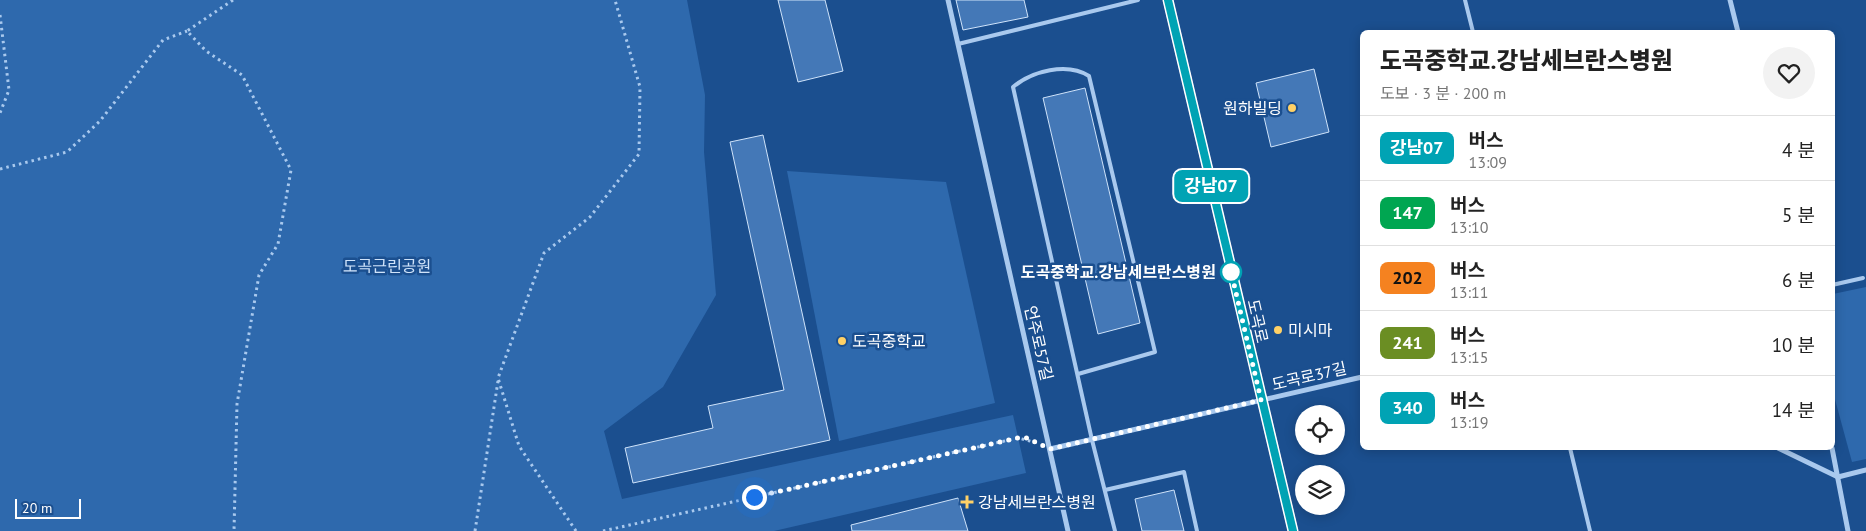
<!DOCTYPE html>
<html lang="ko">
<head>
<meta charset="utf-8">
<style>
  body { margin:0; font-family:"PT Sans","Noto Sans KR",sans-serif; background:#f2f2f2; color:#222; height:100vh; display:flex; flex-direction:column; font-size:19px; white-space:nowrap }
  * { box-sizing:border-box; margin:0 }
  p { font-size:16px; color:#767676 }
  .icon { flex:none; width:28px; height:28px; fill:none; stroke:currentColor; stroke-width:2; stroke-linecap:round; stroke-linejoin:round }
  .map { position:relative; flex:1; overflow:hidden }
  .drawer { position:absolute; left:1360px; top:30px; width:475px; height:420px; display:flex; flex-direction:column; background:#fff; border-radius:8px; box-shadow:0 2px 12px #0003 }
  .drawer>* { flex:none }
  .badge { padding:0 10px; border-radius:8px; font-size:18px; line-height:32px }
  .controls { position:absolute; left:1295px; top:405px; display:grid; gap:10px }
  .controls a { display:grid; place-items:center; width:50px; height:50px; border-radius:50%; background:#fff; box-shadow:0 2px 12px #0003; font-size:25px }
  .scale { position:absolute; left:15px; bottom:12px; width:66px; box-sizing:border-box; padding-left:5px; border:2px solid #fff; border-top:0; font-size:14px; line-height:18px; white-space:nowrap; color:#fff; -webkit-text-stroke:4px #1b4f8f; paint-order:stroke }
  .you { position:absolute; width:25px; height:25px; margin:-12px; border:4px solid #fff; border-radius:50%; background:#1a73e8; box-shadow:0 0 0 8px #1a73e833 }
  .map>.badge { position:absolute; translate:-50% -50%; box-shadow:0 0 0 2px #fff }
  .round { display:grid; place-items:center; flex:none; width:52px; height:52px; border-radius:26px; background:#f2f2f2 }
  .headline { display:flex; align-items:center; justify-content:space-between; height:85px; padding:0 20px }
  h1 { font-size:24px; font-weight:800; line-height:38px }
  ul { padding:0; list-style:none }
  li { display:flex; align-items:center; gap:15px; height:65px; padding:0 20px; border-top:1px solid #e0e0e0 }
  li div { flex:1 }
  li b { display:block; font-size:19px }
  li em { font-style:normal }
  li .badge { min-width:55px; font-weight:700; text-align:center }
  .map>svg:first-child { display:block }
  .green { fill:#2e69ad }
  .building { fill:#4478b7; stroke:#cfe3fa }
  .lines { fill:none; stroke-linecap:round; stroke-linejoin:round }
  .path { stroke:#a9c9ee; stroke-width:3; stroke-dasharray:2.5 4; stroke-linecap:butt }
  .service { stroke:#a9c9ee; stroke-width:4 }
  .minor { stroke:#a9c9ee; stroke-width:5 }
  .secondary { stroke:#d6e6fa; stroke-width:10 }
  .line-casing { stroke:#fff; stroke-width:11 }
  .line { stroke:#00a3b4; stroke-width:8 }
  .walk { stroke:#fff; stroke-width:5; stroke-dasharray:0 9 }
  .poi-dot { fill:#ffd166; stroke:#1b4f8f; stroke-width:2 }
  .stop-dot { fill:#fff; stroke:#00a3b4; stroke-width:2.5 }
  .labels { text-anchor:middle; stroke-width:5; stroke-linejoin:round; paint-order:stroke }
  .poi-label { font-size:16px; fill:#fff; stroke:#1b4f8f; text-anchor:start }
  .park-label { font-size:16px; fill:#cfe3fa; stroke:#1b4f8f }
  .stop-label { font-size:16px; font-weight:bold; fill:#fff; stroke:#1b4f8f; text-anchor:end }
  .street-label { font-size:16px; fill:#fff; stroke:#1b4f8f }
</style>
</head>
<body>
<div class="map">
<svg width="1866" height="531" viewBox="0 0 1866 531">
  <rect width="100%" height="100%" fill="#1b4f8f"/>
  <g class="green">
    <polygon points="0,0 687,0 705,95 704,152 716,295 663,387 604,431 622,499 1013,415 1026,473 774,531 0,531"/>
    <polygon points="787,171 946,182 995,403 839,441"/>
    <polygon points="1866,287 1866,459 1852,462 1833,392 1833,294"/>
  </g>
  <g class="building">
    <polygon points="778,0 825,0 843,71 798,82"/>
    <polygon points="956,0 1024,0 1028,17 963,30"/>
    <polygon points="1314,69 1329,132 1271,147 1256,83"/>
    <polygon points="1085,88 1140,323 1098,334 1043,98"/>
    <polygon points="763,135 830,440 633,483 625,448 713,428 708,406 784,390 730,142"/>
    <polygon points="1174,490 1184,531 1142,531 1135,499"/>
    <polygon points="958,498 968,531 852,531 851,525"/>
  </g>
  <g class="lines">
    <g class="path">
      <polyline points="233,0 187,31 206,51 242,75 291,170 278,244 259,275 237,404 234,531"/>
      <polyline points="0,15 9,90 0,113"/>
      <polyline points="0,169 67,152 100,121 163,40 187,31"/>
      <polyline points="475,531 498,381"/>
      <polyline points="576,531 519,446 498,378 544,253 590,217 639,154 640,87 615,0"/>
      <polyline points="603,531 1018,438 1034,442"/>
    </g>
    <g class="service">
      <polyline points="1465,0 1473,32"/>
      <polyline points="958,44 1138,0"/>
      <polyline points="1832,285 1863,278"/>
      <path d="M1078,374L1155,352L1089,76C1067,62 1032,71 1013,87L1092,440L1115,531"/>
      <polyline points="1570,448 1590,531"/>
      <polyline points="1105,490 1184,472 1197,531"/>
    </g>
    <g class="minor">
      <polyline points="948,0 1068,531"/>
      <polyline points="1730,0 1738,32"/>
      <polyline points="1778,448 1838,477 1866,470"/>
      <polyline points="1832,448 1848,531"/>
      <polyline points="1050,449 1362,377"/>
    </g>
    <polyline class="secondary" points="1168,0 1293,531"/>
  </g>
  <g class="lines">
    <g class="line-casing">
      <polyline id="line" points="1168,0 1293,531"/>
    </g>
    <use href="#line" class="line"/>
    <polyline class="walk" points="754,497 1018,438 1027,438 1050,449 1261,400 1230,267 1231,272"/>
  </g>
  <g class="poi-dot">
    <circle cx="1292" cy="108" r="5"/>
    <circle cx="1278" cy="330" r="5"/>
    <circle cx="842" cy="341" r="5"/>
    <path d="M964.5 494.5h5v5h5v5h-5v5h-5v-5h-5v-5h5z"/>
  </g>
  <circle class="stop-dot" cx="1231" cy="272" r="10"/>
  <g class="labels">
    <g class="poi-label">
      <text x="1282" y="114" text-anchor="end">원하빌딩</text>
      <text x="1288" y="336">미시마</text>
      <text x="852" y="347">도곡중학교</text>
      <text x="978" y="508">강남세브란스병원</text>
    </g>
    <g class="park-label">
      <text x="387" y="272">도곡근린공원</text>
    </g>
    <g class="stop-label">
      <text x="1216" y="278">도곡중학교.강남세브란스병원</text>
    </g>
    <g class="street-label">
      <text transform="translate(1258 321) rotate(77)" y="6">도곡로</text>
      <text transform="translate(1039 343) rotate(77)" y="6">언주로57길</text>
      <text transform="translate(1309 376) rotate(-13)" y="6">도곡로37길</text>
    </g>
  </g>
</svg>
<div class="controls">
<a><svg class="icon" aria-label="locate" viewBox="0 0 24 24"><circle cx="12" cy="12" r="6"/><path d="M12 2v4M12 18v4M2 12h4M18 12h4"/></svg></a>
<a><svg class="icon" aria-label="layers" viewBox="0 0 24 24"><path d="M12 4l9 5-9 5-9-5zM3 14l9 5 9-5"/></svg></a>
</div>
<div class="scale">20 m</div>
<div class="you" style="left:754px;top:497px"></div>
<b class="badge" style="left:1211px;top:186px;background:#00a3b4;color:#fff">강남07</b>
<section class="drawer">
<div class="headline"><div><h1>도곡중학교.강남세브란스병원</h1><p>도보 · 3 분 · 200 m</p></div><a class="round"><svg class="icon" aria-label="heart" viewBox="0 0 24 24"><path d="M12 20l-8-8c-3-5 5-10 8-4 3-6 11-1 8 4z"/></svg></a></div>
<ul>
<li><span class="badge" style="background:#00a3b4;color:#fff">강남07</span><div><b>버스</b><p>13:09</p></div><em>4 분</em></li>
<li><span class="badge" style="background:#00a651;color:#fff">147</span><div><b>버스</b><p>13:10</p></div><em>5 분</em></li>
<li><span class="badge" style="background:#f58220;color:#111">202</span><div><b>버스</b><p>13:11</p></div><em>6 분</em></li>
<li><span class="badge" style="background:#6b8e23;color:#fff">241</span><div><b>버스</b><p>13:15</p></div><em>10 분</em></li>
<li><span class="badge" style="background:#00a3b4;color:#fff">340</span><div><b>버스</b><p>13:19</p></div><em>14 분</em></li>
</ul>
</section>
</div>
</body>
</html>
